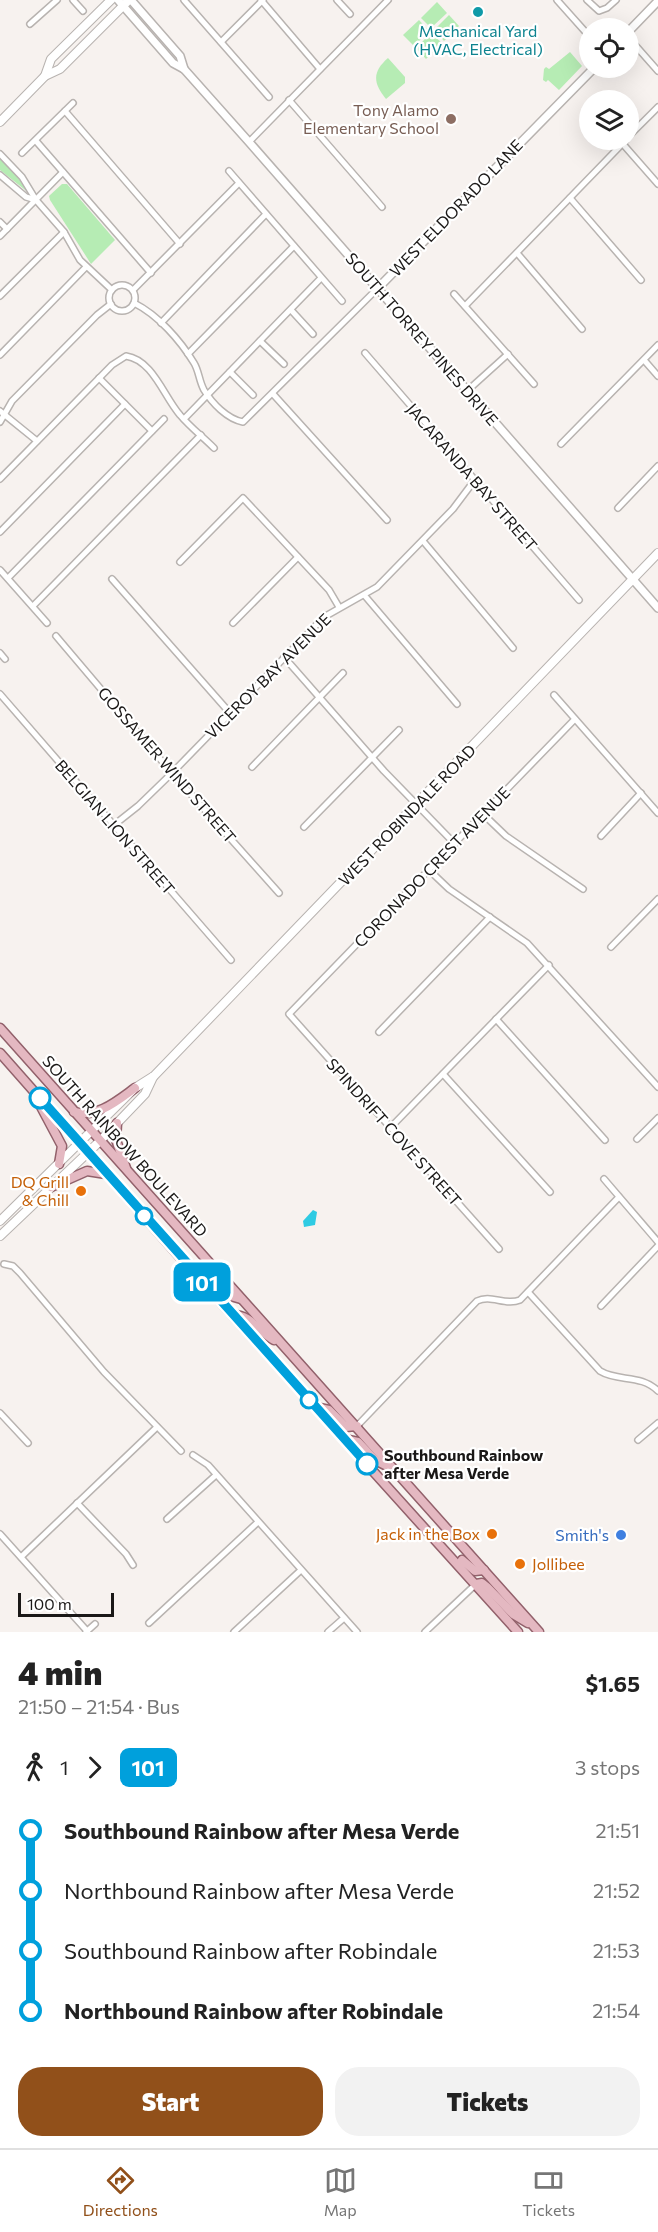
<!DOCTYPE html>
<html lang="en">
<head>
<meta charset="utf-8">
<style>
  body { margin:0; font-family:Commissioner,sans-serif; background:#f2f2f2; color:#222; height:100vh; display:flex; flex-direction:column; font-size:22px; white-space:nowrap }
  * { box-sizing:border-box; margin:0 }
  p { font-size:20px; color:#767676 }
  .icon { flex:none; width:33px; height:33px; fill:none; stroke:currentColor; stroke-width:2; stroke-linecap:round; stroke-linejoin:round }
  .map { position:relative; height:1632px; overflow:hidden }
  .sheet { display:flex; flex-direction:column; background:#fff; flex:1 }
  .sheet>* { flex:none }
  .badge { padding:0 12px; border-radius:9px; font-size:21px; line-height:39px }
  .tools { position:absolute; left:579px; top:18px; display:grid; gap:12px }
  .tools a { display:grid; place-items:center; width:60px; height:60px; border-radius:50%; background:#fff; box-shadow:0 6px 24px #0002; font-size:30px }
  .scale { position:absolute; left:18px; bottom:15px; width:96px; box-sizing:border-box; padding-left:6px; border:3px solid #1a1817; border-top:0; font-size:16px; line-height:21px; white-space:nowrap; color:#1a1817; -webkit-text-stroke:4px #fff; paint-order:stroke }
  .map>.badge { position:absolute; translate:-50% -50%; box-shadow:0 0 0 3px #fff }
  .legs { display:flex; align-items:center; gap:9px; height:66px; padding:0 18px; font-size:20px }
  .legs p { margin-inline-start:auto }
  .summary { display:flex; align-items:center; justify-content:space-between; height:102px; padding:0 18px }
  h1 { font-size:33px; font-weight:800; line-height:45px }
  .primary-button { display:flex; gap:12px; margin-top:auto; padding:12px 18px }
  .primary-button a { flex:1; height:69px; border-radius:24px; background:#91501a; color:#fff; font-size:24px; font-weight:800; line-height:69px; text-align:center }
  .primary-button a+a { background:#f2f2f2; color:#222 }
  ul { padding:0 18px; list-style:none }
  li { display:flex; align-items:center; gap:21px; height:60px; font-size:22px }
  li i { display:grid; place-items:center; width:9px; height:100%; margin:0 8px; background:currentColor }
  li i::after { content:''; width:15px; height:15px; margin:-8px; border:4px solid; border-radius:50%; background:#fff }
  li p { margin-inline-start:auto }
  li:first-child i { background:linear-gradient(#0000 50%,currentColor 0) }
  li:last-child i { background:linear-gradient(currentColor 50%,#0000 0) }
  .menu { display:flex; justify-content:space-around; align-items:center; height:84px; border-top:2px solid #e0e0e0; background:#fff; font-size:16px; color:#767676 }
  .menu a { display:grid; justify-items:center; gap:3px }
  .menu .selected { color:#91501a }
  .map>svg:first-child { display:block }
  .green { fill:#b6ecb4 }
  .water { fill:#2fcbe3 }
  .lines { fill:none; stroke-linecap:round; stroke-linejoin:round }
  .minor-casing { stroke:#b8b3b0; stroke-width:8 }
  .tertiary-casing { stroke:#b8b3b0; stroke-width:10 }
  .secondary-casing { stroke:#b8b3b0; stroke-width:10 }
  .primary-casing { stroke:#92616b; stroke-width:11 }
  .minor { stroke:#fff; stroke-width:5 }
  .tertiary { stroke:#fff; stroke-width:7 }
  .secondary { stroke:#fff; stroke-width:8 }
  .primary { stroke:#e4b8c1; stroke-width:8 }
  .line-1-casing { stroke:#fff; stroke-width:14 }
  .line-1 { stroke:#00a0dc; stroke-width:9 }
  .culture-dot { fill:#0f9aa8; stroke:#fff; stroke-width:2 }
  .education-dot { fill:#8d6e63; stroke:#fff; stroke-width:2 }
  .stop-1-dot { fill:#fff; stroke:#00a0dc; stroke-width:3 }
  .food-dot { fill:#e8710a; stroke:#fff; stroke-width:2 }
  .shop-dot { fill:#3f7fe0; stroke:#fff; stroke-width:2 }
  .labels { text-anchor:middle; stroke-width:4.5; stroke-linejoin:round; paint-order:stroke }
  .culture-label { font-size:16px; fill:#0d838f; stroke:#fff }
  .education-label { font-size:16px; fill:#785e54; stroke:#fff; text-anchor:end }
  .street-label { font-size:16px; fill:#1a1817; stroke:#fff }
  .food-label { font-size:16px; fill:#c56008; stroke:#fff; text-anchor:end }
  .stop-label { font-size:16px; font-weight:bold; fill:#1a1817; stroke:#fff; text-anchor:start }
  .shop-label { font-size:16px; fill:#366cbe; stroke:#fff; text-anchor:end }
</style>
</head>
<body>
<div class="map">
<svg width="658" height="1632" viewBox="0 0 658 1632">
  <rect width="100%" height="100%" fill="#f7f2ef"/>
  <g class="green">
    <polygon points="437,2 447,13 431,28 421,18"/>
    <polygon points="449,15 459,26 444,41 434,30"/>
    <polygon points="419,20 429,31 414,46 403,35"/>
    <polygon points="431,33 442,43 426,59 416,48"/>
    <polygon points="570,52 582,66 559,90 548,80 546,82 543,80 544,69 546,67 549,69"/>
    <path d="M388,58L405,77V83L386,99C373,83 372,72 388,58Z"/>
    <polygon points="0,159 18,177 29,193 0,170"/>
    <polygon points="62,184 67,184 115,240 91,264 50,200 49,196"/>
  </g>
  <polygon class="water" points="313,1210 317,1212 315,1225 304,1227 303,1221"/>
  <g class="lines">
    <g class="minor-casing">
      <g id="minor">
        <polyline points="73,0 83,11"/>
        <polyline points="184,0 269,97"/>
        <polyline points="261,0 320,69"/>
        <polyline points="337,0 350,14"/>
        <polyline points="557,0 590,37"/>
        <polyline points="587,0 599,11 607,8 616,0"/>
        <polyline points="30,24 57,0"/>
        <polyline points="628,37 658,71"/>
        <polyline points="221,42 263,0"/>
        <polyline points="289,100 382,207"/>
        <polyline points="65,111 180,244"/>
        <polyline points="628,137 658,107"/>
        <polyline points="36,141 151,273"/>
        <polyline points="249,142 388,0"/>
        <polyline points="622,143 658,184"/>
        <polyline points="22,153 73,103"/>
        <polyline points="0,154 22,177 36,200 64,232 80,260 112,290"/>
        <polyline points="229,171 342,301"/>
        <polyline points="0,175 26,197 36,200"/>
        <polyline points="570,198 641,280"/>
        <polyline points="0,222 7,229"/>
        <polyline points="0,236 63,172"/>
        <polyline points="517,253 582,329"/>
        <circle cx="122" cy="298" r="13"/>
        <polyline points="133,290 239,183"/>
        <polyline points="454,294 534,384"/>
        <polyline points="0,296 64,232"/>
        <path d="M134,303C158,315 180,340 194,363C199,371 199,381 204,390C212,403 227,419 243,422L378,288"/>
        <polyline points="465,306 626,140"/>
        <polyline points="291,310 313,334"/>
        <polyline points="161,323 266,214"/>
        <polyline points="260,341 284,364"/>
        <polyline points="365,353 579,600"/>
        <polyline points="188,354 294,246"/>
        <polyline points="0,355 86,267"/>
        <polyline points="644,360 658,376"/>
        <polyline points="230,372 253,395"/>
        <polyline points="99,378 152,431"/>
        <polyline points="467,391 508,354"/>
        <polyline points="273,394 387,520"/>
        <polyline points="0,411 37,441"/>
        <polyline points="184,419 321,278"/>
        <polyline points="0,422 12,401 97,315 111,304"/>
        <polyline points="561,444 658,345"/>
        <path d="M0,479L112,365L126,356C153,360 164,397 180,415C190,427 203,437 214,448"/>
        <polyline points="618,508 658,466"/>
        <polyline points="0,532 125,404"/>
        <polyline points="423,541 513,648"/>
        <polyline points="180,562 243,498 329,590 339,607"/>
        <polyline points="0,570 47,623"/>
        <polyline points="8,578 164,419"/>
        <polyline points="112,579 230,713"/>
        <polyline points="365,596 457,704"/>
        <polyline points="33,606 201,435"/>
        <polyline points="233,623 298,557"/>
        <polyline points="56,636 172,773 279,893"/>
        <polyline points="0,653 5,659"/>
        <polyline points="284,657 384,771 455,844"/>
        <polyline points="0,694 231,960"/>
        <polyline points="554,695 658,813"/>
        <polyline points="252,767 343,673"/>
        <polyline points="483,814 506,836 583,889"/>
        <polyline points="114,825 138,806 172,773 324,617 377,587 453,509 474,481"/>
        <polyline points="304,827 399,730"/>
        <polyline points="601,836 641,793"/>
        <polyline points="429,870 449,889 527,943 658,1087"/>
        <polyline points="611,947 658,899"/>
        <polyline points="496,1019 605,1140"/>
        <polyline points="379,1032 490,917"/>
        <polyline points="443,1074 550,1192"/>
        <polyline points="390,1128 549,965"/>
        <polyline points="637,1139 658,1118"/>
        <polyline points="604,1179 658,1242"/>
        <polyline points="499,1249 289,1014 575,719"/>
        <polyline points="4,1264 13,1266 20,1273 104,1372 181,1451"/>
        <path d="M528,1292L600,1371C618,1382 641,1374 658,1391"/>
        <polyline points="601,1306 658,1246"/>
        <polyline points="0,1413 28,1443"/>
        <path d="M357,1426L477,1301C491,1294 505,1306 520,1300L619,1197"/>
        <polyline points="638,1440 658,1423"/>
        <polyline points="193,1455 208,1465 357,1632"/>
        <polyline points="77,1503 126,1554 133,1565"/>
        <polyline points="167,1519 216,1475"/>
        <polyline points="0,1534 87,1631"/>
        <polyline points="21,1557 157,1427"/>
        <polyline points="149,1623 258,1522"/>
        <polyline points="86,1632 95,1624"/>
        <polyline points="234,1632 301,1570"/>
        <polyline points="328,1632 344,1618"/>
        <polyline points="425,1632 476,1584"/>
      </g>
    </g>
    <g class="tertiary-casing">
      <g id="tertiary">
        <polyline points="118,0 173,63 184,69 249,142 658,608"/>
        <polyline points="131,0 180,56 184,69"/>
        <polyline points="628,32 658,1"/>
        <polyline points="378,288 594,68"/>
      </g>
    </g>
    <g class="secondary-casing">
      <g id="secondary">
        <polyline points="45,76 51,59 111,0"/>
        <polyline points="0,122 45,76 60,69 129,0"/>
        <polyline points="0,1221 135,1088 154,1076 658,553"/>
        <polyline points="0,1236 100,1141 145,1094 153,1077"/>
      </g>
    </g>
    <g class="primary-casing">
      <g id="primary">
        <polyline points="0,1028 539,1632"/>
        <polyline points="0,1053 180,1257 518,1632"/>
        <polyline points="38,1101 62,1146 59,1164"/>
        <path d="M74,1112C98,1118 117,1101 135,1088"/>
        <polyline points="117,1123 116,1140 126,1168"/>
        <polyline points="51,1187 87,1171 106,1174"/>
        <polyline points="188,1263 202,1270 227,1295 241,1299"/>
        <path d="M233,1315C249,1314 260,1332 274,1340"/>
        <polyline points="315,1407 329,1410 346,1427 357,1426"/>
        <polyline points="344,1439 358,1442 375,1460 391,1468"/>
        <polyline points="462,1560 475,1571 484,1570"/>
        <polyline points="476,1584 482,1583 487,1587 513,1614 528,1623"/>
      </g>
    </g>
    <use href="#minor" class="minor"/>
    <use href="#tertiary" class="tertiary"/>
    <use href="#secondary" class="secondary"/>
    <use href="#primary" class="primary"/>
  </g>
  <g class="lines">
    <g class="line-1-casing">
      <polyline id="line-1" points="40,1098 367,1464"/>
    </g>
    <use href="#line-1" class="line-1"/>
  </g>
  <circle class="culture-dot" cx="478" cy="12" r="6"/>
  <circle class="education-dot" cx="451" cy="119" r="6"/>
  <g class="stop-1-dot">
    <circle cx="40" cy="1098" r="10"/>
    <circle cx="144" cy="1216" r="8"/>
    <circle cx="309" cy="1400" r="8"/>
    <circle cx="367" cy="1464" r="10"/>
  </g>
  <g class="food-dot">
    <circle cx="81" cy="1191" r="6"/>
    <circle cx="492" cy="1534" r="6"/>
    <circle cx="520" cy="1564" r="6"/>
  </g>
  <circle class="shop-dot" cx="621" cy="1535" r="6"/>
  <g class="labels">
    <g class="culture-label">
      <text x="478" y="37">Mechanical Yard<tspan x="478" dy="18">(HVAC, Electrical)</tspan></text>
    </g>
    <g class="education-label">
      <text x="439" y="116">Tony Alamo<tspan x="439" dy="18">Elementary School</tspan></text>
    </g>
    <g class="street-label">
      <text transform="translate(456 208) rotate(-46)" y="6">WEST ELDORADO LANE</text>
      <text transform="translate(422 339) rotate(49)" y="6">SOUTH TORREY PINES DRIVE</text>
      <text transform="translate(472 477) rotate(49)" y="6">JACARANDA BAY STREET</text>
      <text transform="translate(268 676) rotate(-45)" y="6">VICEROY BAY AVENUE</text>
      <text transform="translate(167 765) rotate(49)" y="6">GOSSAMER WIND STREET</text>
      <text transform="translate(407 815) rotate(-46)" y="6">WEST ROBINDALE ROAD</text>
      <text transform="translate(115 827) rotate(49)" y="6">BELGIAN LION STREET</text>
      <text transform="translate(432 867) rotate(-46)" y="6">CORONADO CREST AVENUE</text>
      <text transform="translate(394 1132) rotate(48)" y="6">SPINDRIFT COVE STREET</text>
      <text transform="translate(125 1146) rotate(48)" y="6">SOUTH RAINBOW BOULEVARD</text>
    </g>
    <g class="food-label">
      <text x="69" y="1188">DQ Grill<tspan x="69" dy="18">&amp; Chill</tspan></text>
      <text x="480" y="1540">Jack in the Box</text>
      <text x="532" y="1570" text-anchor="start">Jollibee</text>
    </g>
    <g class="stop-label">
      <text x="384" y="1461">Southbound Rainbow<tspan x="384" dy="18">after Mesa Verde</tspan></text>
    </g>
    <g class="shop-label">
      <text x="609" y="1541">Smith's</text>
    </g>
  </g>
</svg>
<div class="tools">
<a><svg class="icon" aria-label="locate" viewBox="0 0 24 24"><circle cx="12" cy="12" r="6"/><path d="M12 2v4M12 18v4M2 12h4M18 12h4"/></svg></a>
<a><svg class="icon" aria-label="layers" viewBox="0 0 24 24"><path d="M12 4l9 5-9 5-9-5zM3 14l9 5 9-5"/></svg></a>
</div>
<div class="scale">100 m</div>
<b class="badge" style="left:202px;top:1282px;background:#00a0dc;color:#fff">101</b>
</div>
<section class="sheet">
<div class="summary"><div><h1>4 min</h1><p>21:50 – 21:54 · Bus</p></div><b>$1.65</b></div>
<div class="legs"><svg class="icon" aria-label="walk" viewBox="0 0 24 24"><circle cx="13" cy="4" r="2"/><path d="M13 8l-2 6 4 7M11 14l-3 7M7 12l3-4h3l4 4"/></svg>1<svg class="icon" aria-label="forward" viewBox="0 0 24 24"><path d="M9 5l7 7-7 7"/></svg><b class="badge" style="background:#00a0dc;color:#fff">101</b><p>3 stops</p></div>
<ul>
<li><i style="color:#00a0dc"></i><b>Southbound Rainbow after Mesa Verde</b><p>21:51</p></li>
<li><i style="color:#00a0dc"></i><span>Northbound Rainbow after Mesa Verde</span><p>21:52</p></li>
<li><i style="color:#00a0dc"></i><span>Southbound Rainbow after Robindale</span><p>21:53</p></li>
<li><i style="color:#00a0dc"></i><b>Northbound Rainbow after Robindale</b><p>21:54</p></li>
</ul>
<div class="primary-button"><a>Start</a><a>Tickets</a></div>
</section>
<nav class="menu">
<a class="selected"><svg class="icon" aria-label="directions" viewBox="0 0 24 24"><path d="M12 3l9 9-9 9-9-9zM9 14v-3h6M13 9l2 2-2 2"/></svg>Directions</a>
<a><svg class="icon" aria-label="map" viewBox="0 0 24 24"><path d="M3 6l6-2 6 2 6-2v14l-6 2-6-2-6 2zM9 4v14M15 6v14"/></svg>Map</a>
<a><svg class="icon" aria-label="tickets" viewBox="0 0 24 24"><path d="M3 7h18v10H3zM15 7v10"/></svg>Tickets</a>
</nav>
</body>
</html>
